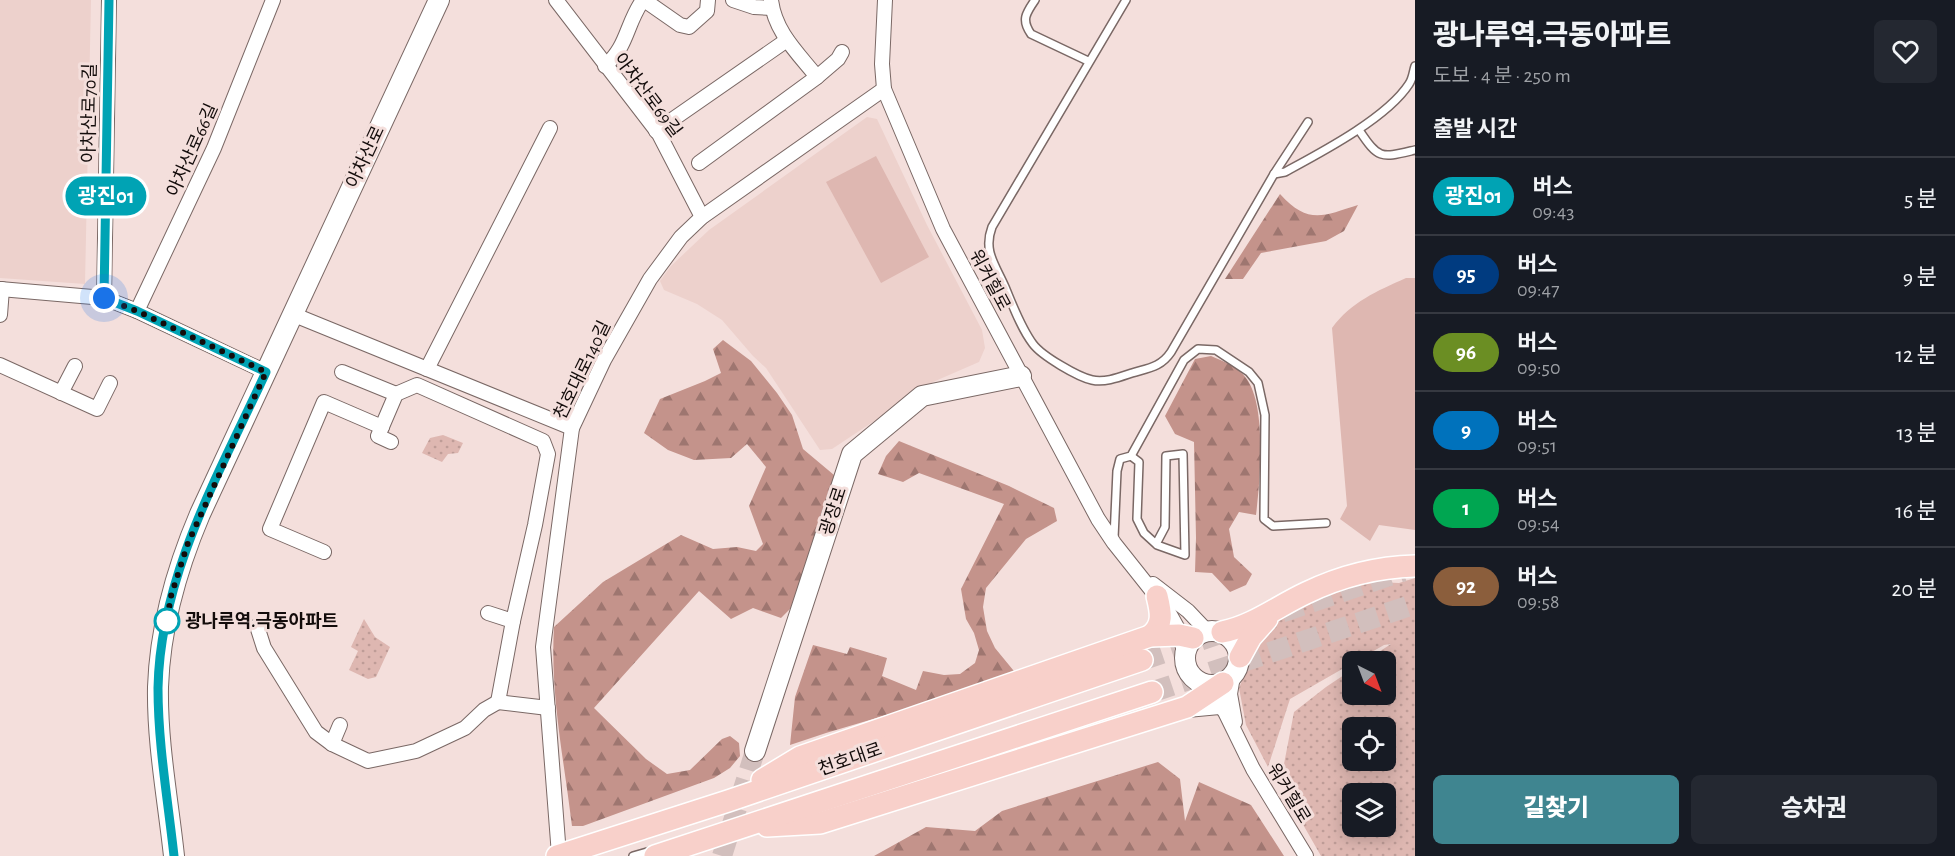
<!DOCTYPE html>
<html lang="ko">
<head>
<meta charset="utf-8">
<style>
  body { margin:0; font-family:"Alegreya Sans","Noto Sans KR",sans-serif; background:#242831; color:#f1f3f6; height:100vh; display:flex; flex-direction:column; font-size:22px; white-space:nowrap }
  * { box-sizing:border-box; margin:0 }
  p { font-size:20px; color:#9ea1a6 }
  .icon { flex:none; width:33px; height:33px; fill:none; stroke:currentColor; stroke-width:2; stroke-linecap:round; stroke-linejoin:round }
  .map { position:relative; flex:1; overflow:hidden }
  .sheet { display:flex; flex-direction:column; background:#171b24; width:540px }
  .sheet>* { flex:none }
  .badge { padding:0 12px; border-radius:20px; font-size:21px; line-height:39px }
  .needle { width:39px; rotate:138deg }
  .tools { position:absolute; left:1342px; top:651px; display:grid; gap:12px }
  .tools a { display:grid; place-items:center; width:54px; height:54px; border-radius:9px; background:#171b24; box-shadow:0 3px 15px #0003; font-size:30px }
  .you { position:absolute; width:30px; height:30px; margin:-15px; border:4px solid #fff; border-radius:50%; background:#1a73e8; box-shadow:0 0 0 9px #1a73e833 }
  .map>.badge { position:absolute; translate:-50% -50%; box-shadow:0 0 0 3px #fff }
  h2 { padding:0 18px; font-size:22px; line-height:54px }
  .round { display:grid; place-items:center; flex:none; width:63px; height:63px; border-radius:9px; background:#242831 }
  .head { display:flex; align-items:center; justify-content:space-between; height:102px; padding:0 18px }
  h1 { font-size:28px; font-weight:800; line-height:45px }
  .primary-button { display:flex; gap:12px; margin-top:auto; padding:12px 18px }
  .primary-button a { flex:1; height:69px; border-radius:9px; background:#3f8590; color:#fff; font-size:24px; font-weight:800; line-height:69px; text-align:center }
  .primary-button a+a { background:#242831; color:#f1f3f6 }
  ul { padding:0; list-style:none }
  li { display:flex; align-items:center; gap:18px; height:78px; padding:0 18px; border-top:2px solid #363941 }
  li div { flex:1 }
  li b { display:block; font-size:22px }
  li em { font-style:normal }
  li .badge { min-width:66px; font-weight:700; text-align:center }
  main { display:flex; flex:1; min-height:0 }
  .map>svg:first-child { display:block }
  .built { fill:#edd1cc }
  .grass { fill:url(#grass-dots); fill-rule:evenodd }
  .forest { fill:url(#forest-firs) }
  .garden { fill:#deb7b1 }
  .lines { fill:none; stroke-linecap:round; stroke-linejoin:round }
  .secondary-tunnel { stroke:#d2bfbd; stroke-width:20; stroke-dasharray:20 10; stroke-linecap:butt }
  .primary-tunnel { stroke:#d2bfbd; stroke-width:21; stroke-dasharray:21 10; stroke-linecap:butt }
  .lane-casing { stroke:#7a6865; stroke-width:10 }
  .street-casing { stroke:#7a6865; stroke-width:16 }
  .secondary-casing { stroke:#7a6865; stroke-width:22 }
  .primary-casing { stroke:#fff; stroke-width:24 }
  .lane { stroke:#fff; stroke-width:7 }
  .street { stroke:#fff; stroke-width:14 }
  .secondary { stroke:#fff; stroke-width:20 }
  .primary { stroke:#f8d0ca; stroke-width:21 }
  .line-casing { stroke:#fff; stroke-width:14 }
  .line { stroke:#00a3b4; stroke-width:9 }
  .walk { stroke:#130c0b; stroke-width:6; stroke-dasharray:0 10.8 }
  .stop-dot { fill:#fff; stroke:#00a3b4; stroke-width:3 }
  .labels { text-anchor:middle; stroke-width:6; stroke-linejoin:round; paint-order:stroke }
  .street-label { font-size:18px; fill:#130c0b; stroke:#f4dfdc }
  .stop-label { font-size:18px; font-weight:bold; fill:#130c0b; stroke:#f4dfdc; text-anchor:start }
</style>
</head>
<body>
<main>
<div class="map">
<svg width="1415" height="856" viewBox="0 0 1415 856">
  <defs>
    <pattern id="grass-dots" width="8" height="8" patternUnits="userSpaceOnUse" patternTransform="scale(1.5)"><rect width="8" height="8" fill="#deb7b1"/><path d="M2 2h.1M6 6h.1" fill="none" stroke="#be9c97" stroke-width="1.8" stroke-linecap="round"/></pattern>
    <pattern id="forest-firs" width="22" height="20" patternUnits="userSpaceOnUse" patternTransform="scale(1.5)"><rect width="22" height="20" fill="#c4938b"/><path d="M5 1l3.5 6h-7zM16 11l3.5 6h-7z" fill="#9e7670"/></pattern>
  </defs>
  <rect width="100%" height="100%" fill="#f4dfdc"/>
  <g class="built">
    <polygon points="0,0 91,0 85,284 0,278"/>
    <polygon points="867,117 877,119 927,225 982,330 985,348 979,362 933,382 832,449 820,450 766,368 753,356 722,320 697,304 664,290 660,281 671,266 709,230"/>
  </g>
  <g class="grass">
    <polygon points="443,435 463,443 458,453 448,454 442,462 422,453 430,438"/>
    <path d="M1415,578V856H1321L1297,814L1284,764L1294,712L1326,687L1353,669V694H1386V662L1365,661L1391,644L1384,645L1290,699L1268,767L1246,725L1239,688L1260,636L1303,598L1354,581L1399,583ZM1353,728H1386V760H1353ZM1353,794H1386V826H1353Z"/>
    <polygon points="364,619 375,637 390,647 376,677 368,679 349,670 358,651 351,647"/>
  </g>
  <g class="forest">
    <path d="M1280,194C1308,225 1323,216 1358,205L1344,231L1326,241L1261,253L1243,279H1225Z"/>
    <path d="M723,340L751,361L777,393L792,415L803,449L834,475L797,602L781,618L753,608L731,619L699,591L594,708L646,759L667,774L690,770L722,739L730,736L739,743L740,756L730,768L714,778L583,826H572C564,760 550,694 554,627L603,582L681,535L713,549L737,547L756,551L763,544L749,506L766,467L747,444L731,458L694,460L668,450L644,433L660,399L705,381L721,373L713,349Z"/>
    <path d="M1211,356C1223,361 1238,367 1246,378C1267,405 1260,482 1256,515L1239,512L1229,529L1234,557L1252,574L1246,585L1230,592L1212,573L1195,572L1196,538L1194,442L1175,434L1165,416L1195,359Z"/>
    <polygon points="899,441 1009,486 1054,508 1057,521 1026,539 986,588 983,607 987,631 995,648 1018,676 826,733 790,745 795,697 813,645 847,654 850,647 887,658 882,676 916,690 923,671 944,675 960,674 975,663 979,650 974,633 966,619 961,589 1004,504 919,473 903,482 878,474 886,456"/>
    <polygon points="1158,762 1180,779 1185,821 1199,782 1251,805 1284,856 874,856 926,827 975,831 1002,811"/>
  </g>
  <g class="garden">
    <polygon points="876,156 929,257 881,283 826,182"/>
    <path d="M1406,278H1415V530L1379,525L1370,541L1340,519L1347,506L1332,328C1351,302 1377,291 1406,278Z"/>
  </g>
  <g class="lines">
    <polyline class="secondary-tunnel" points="722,856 755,751"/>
    <g class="primary-tunnel">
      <polyline points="1282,612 1403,571"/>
      <polyline points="1142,660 1233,629"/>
      <polyline points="1152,692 1415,604"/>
    </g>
    <g class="lane-casing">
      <g id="lane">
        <path d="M1035,0C1026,13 1021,20 1031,34L1088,61"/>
        <path d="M1126,0L992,227C983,251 995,264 1005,287C1013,306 1021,328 1033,344C1042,356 1078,377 1092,380C1105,383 1120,377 1132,373C1149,368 1161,367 1171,352L1274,174L1308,122"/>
        <path d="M1359,130C1379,160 1381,158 1415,150"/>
        <path d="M1274,174L1285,172C1322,152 1387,118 1409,84C1413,78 1413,72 1415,66"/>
        <polyline points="1131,456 1139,462 1137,519 1144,533 1156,544 1157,545 1185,555 1183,454 1166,456 1165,527 1156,544"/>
        <polyline points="1114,538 1117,471 1120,459 1131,456 1184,360 1198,349 1216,350 1249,372 1258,383 1265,415 1264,519 1273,526 1326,523"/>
        <polyline points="633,856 654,850"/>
      </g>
    </g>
    <g class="street-casing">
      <g id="street">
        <polyline points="109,0 104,298 137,311 266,372"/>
        <polyline points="556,0 659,134 702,217"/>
        <polyline points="733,0 754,7 772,8"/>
        <polyline points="885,0 882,64 884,89 943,229 1098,519 1114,543 1168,611 1178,629 1185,655"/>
        <path d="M605,66C627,47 626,26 641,3L647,2L680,25L689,27L707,11L708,0"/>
        <polyline points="817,77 838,59 842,52"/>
        <polyline points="656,131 787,40"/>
        <path d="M699,163L817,77C797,52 775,32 771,0"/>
        <polyline points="0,289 104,298"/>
        <polyline points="137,311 214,148 273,0"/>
        <polyline points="292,314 572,428"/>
        <polyline points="0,315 2,289"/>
        <polyline points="0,365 97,409 110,383"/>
        <polyline points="427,369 550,128"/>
        <polyline points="342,372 396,394"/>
        <polyline points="61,393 75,366"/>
        <polyline points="391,442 378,436 396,394 417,385 543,441 548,454 535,525 513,621 498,702 548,708"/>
        <polyline points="324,552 270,529 324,402 382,427"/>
        <polyline points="1153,584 1188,611 1207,631"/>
        <polyline points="488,613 513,621"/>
        <polyline points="257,626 264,648 316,732 332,744 368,761 416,751 465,728 484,710 498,702"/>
        <polyline points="1233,676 1230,694 1235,722"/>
        <polyline points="1215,698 1225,712 1253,769 1306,856"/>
        <polyline points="332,744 340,725"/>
        <polyline points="559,855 543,647 572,428 604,360 650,279 681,237 702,217 884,89"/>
      </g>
    </g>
    <g class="secondary-casing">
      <g id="secondary">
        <circle cx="1212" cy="658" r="27"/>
        <polyline points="1187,707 1219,704"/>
        <polyline points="755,751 852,454 922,396 1021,376"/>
        <path d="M174,856C168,800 157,743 158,687C160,627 177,568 200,514L439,0"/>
      </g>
    </g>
    <g class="primary-casing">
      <g id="primary">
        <path d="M1222,632C1253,626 1278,606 1306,593C1341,576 1377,567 1415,566"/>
        <path d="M1150,636C1164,625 1161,612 1157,596"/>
        <polyline points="1240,657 1251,637 1267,619"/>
        <polyline points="762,780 800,757 1150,636 1179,635 1193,638"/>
        <polyline points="767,826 820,823 1187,707 1223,683"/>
        <polyline points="557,856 728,801 1142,660"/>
        <polyline points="655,856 1152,692"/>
      </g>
    </g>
    <use href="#lane" class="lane"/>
    <use href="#street" class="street"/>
    <use href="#secondary" class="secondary"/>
    <use href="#primary" class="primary"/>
  </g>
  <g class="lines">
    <g class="line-casing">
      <path id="line" d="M109,0L104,298L137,311L266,372C220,472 160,575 158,688C158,744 168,801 174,856"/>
    </g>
    <use href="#line" class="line"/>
    <polyline class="walk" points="104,298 137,311 266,372 188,543 171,596 167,621"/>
  </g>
  <circle class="stop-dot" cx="167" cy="621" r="12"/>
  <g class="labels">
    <g class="street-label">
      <text transform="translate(648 95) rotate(53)" y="6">아차산로69길</text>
      <text transform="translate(89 113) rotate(-89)" y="6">아차산로70길</text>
      <text transform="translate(192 150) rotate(-66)" y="6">아차산로66길</text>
      <text transform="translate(365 157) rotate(-65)" y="6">아차산로</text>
      <text transform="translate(990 280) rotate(62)" y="6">워커힐로</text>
      <text transform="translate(582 370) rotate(-64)" y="6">천호대로140길</text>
      <text transform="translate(833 511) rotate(-72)" y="6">광장로</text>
      <text transform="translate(850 759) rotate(-19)" y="6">천호대로</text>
      <text transform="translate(1289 793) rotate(59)" y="6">워커힐로</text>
    </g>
    <g class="stop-label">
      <text x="185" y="627">광나루역.극동아파트</text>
    </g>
  </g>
</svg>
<div class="tools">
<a><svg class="needle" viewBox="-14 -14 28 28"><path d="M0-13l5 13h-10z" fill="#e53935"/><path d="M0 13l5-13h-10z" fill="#9ea1a6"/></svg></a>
<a><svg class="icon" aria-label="locate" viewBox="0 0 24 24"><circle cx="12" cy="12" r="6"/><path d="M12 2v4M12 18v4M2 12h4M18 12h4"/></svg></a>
<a><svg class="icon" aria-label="layers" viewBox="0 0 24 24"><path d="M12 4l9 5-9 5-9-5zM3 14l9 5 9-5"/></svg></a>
</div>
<div class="you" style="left:104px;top:298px"></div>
<b class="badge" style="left:106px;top:196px;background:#00a3b4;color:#fff">광진01</b>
</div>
<section class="sheet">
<div class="head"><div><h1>광나루역.극동아파트</h1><p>도보 · 4 분 · 250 m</p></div><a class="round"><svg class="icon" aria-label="heart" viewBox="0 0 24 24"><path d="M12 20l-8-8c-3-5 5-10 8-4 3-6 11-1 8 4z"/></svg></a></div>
<h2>출발 시간</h2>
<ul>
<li><span class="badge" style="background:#00a3b4;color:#fff">광진01</span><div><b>버스</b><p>09:43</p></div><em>5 분</em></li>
<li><span class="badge" style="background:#003b80;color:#fff">95</span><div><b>버스</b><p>09:47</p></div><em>9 분</em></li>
<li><span class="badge" style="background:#6b8e23;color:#fff">96</span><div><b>버스</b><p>09:50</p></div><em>12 분</em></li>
<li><span class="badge" style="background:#0072bc;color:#fff">9</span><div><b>버스</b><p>09:51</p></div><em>13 분</em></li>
<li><span class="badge" style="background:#00a651;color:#fff">1</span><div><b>버스</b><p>09:54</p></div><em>16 분</em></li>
<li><span class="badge" style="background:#8b5e3c;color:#fff">92</span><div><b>버스</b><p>09:58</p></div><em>20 분</em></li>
</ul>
<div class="primary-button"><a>길찾기</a><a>승차권</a></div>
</section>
</main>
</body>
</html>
